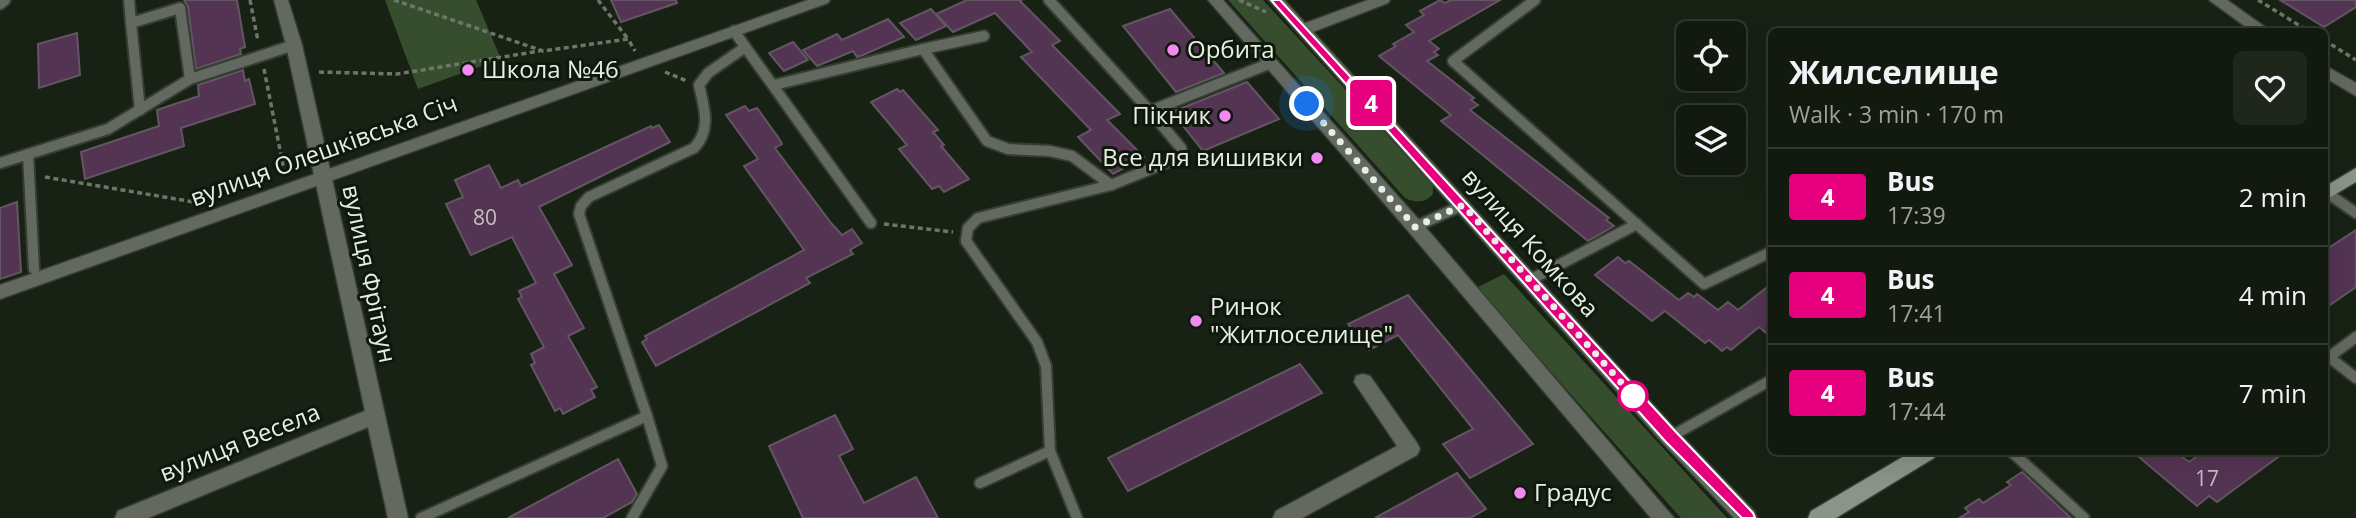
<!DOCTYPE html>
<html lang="en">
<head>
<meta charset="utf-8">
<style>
  body { margin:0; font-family:"Open Sans",sans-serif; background:#1f271d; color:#f1f3f6; height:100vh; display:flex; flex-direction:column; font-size:26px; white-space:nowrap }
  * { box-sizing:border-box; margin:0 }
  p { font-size:23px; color:#9ca19e }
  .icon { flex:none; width:38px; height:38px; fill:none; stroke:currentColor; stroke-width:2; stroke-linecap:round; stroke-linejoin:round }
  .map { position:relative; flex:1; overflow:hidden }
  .sheet { position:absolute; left:1768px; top:28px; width:560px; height:427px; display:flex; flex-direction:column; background:#121a0f; border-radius:10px; box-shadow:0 7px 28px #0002,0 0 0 2px #31382f }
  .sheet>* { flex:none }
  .badge { padding:0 14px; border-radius:5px; font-size:24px; line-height:46px }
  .controls { position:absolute; left:1676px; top:21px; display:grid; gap:14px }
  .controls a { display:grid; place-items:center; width:70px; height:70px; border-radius:10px; background:#121a0f; box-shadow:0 7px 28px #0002,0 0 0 2px #31382f; font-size:35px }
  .you { position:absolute; width:35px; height:35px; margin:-18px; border:5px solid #fff; border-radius:50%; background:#1a73e8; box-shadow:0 0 0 10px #1a73e833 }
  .map>.badge { position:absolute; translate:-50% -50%; box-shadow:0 0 0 4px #fff }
  .round { display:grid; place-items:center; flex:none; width:74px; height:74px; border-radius:10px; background:#1f271d }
  .head { display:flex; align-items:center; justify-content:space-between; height:119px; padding:0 21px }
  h1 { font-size:33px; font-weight:700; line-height:52px }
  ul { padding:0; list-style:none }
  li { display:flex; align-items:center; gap:21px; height:98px; padding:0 21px; border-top:2px solid #31382f }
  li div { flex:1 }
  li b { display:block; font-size:26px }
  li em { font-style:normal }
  li .badge { min-width:77px; font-weight:700; text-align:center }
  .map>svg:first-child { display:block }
  .green { fill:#374e2e }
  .building { fill:#543453; stroke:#645563; stroke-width:2 }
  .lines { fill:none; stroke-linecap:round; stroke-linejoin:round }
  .service-casing { stroke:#353f31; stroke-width:14 }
  .minor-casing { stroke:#353f31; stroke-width:3 }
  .tertiary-casing { stroke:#353f31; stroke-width:3 }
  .secondary-casing { stroke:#353f31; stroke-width:3 }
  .path { stroke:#6d7669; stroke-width:3.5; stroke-dasharray:5 3.5; stroke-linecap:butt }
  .service { stroke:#636961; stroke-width:10 }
  .minor { fill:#636961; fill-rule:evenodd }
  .tertiary { fill:#636961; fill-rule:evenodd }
  .secondary { fill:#8b9488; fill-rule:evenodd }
  .line { fill:#e6007e; stroke:#fff; stroke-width:2 }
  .walk { stroke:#e7eee4; stroke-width:7; stroke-dasharray:0 12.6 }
  .poi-dot { fill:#f38af2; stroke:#0f180b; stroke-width:2.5 }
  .stop-dot { fill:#fff; stroke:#e6007e; stroke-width:3.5 }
  .labels { text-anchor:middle; stroke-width:6; stroke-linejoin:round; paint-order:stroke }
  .number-label { font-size:21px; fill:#c2c0c0 }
  .poi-label { font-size:24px; fill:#e7eee4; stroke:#0f180b; text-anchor:start }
  .street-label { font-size:24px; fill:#e7eee4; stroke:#0f180b }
</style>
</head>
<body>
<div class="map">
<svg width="2356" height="518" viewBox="0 0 2356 518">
  <rect width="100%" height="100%" fill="#182214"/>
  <g class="green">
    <polygon points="385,0 476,0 501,59 418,89"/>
    <path d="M1228,0H1263L1433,185V194C1426,203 1415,203 1405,198Z"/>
    <polygon points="1504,274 1727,518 1681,518 1476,288"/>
  </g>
  <g class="building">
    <polygon points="184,0 237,0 245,47 240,49 241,54 196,69 188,7"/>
    <polygon points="611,0 676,0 677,3 621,22"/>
    <polygon points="967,0 1022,0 1020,1 1060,41 1052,45 1120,114 1107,120 1144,157 1113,174 1078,137 1091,130 1021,57 1032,52 995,13 953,32 936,14"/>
    <polygon points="1440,0 1445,3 1451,0 1500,0 1429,41 1439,49 1434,52 1438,55 1427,61 1474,98 1471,100 1478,105 1470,110 1609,218 1606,220 1614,226 1588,241 1441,121 1451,115 1379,56 1396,46 1393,44 1414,32 1406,25 1424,15 1420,11"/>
    <polygon points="2280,0 2356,0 2356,7 2324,27"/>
    <polygon points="931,9 946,26 916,40 900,23"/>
    <polygon points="1170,9 1224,73 1176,92 1123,26"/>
    <polygon points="888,19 904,37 863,55 857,57 853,51 817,66 803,50 837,34 842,40"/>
    <polygon points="77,33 80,75 39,88 38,44"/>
    <polygon points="793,42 808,60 784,71 769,53"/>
    <polygon points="243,70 245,81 249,79 255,104 181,128 184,146 85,179 81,152 159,126 157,110 199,96 198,85"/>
    <polygon points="1247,82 1279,119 1203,151 1172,112"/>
    <polygon points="897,89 900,92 903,90 938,130 933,132 944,145 941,146 969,179 944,192 939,186 932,189 899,149 907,145 871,102"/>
    <polygon points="745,106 749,111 757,108 778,137 782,144 775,148 831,223 842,235 852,229 862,243 850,250 853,254 806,278 810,283 656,366 642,342 647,339 645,336 804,250 744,166 758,159 726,115"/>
    <polygon points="659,125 670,142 539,207 572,265 554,274 584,328 568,336 597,387 591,390 595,397 563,414 560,408 555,411 531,365 535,363 531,354 544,347 518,299 522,297 519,291 536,283 512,237 471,255 446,204 463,197 455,180 489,165 501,188 518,180 521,186 651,126 652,128"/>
    <polygon points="17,202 21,272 0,279 0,208"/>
    <polygon points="2356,230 2356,287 2324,309 2324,251"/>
    <polygon points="1618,257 1625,263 1629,261 1679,300 1688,293 1694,297 1697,294 1718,310 1728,302 1738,310 1771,284 1771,337 1759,327 1731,350 1727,347 1722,351 1709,340 1705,343 1665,311 1652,321 1595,275"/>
    <polygon points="1408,295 1533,444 1470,478 1443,444 1473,429 1398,335 1369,350 1348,324"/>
    <polygon points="1300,364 1322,393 1128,491 1108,458"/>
    <polygon points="835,415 853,449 839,456 864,503 916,477 938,518 803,518 769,446"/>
    <polygon points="2133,452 2176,452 2189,462 2203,452 2285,452 2217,502 2209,496 2197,506"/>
    <polygon points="618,459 637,494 632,502 603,518 508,518"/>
    <polygon points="2022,472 2071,518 1959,518 1969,512 1965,508 1979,499 1983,503 2011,485 2007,482"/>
    <polygon points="1457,473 1486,509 1470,518 1375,518"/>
  </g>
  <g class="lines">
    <g class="service-casing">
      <g id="service">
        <polyline points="129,0 131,23 180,8 190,79"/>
        <polyline points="1049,0 1150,111"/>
        <polyline points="1535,0 1453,61 1704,284 1771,252"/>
        <polyline points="0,4 5,0"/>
        <polyline points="131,23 140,110"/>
        <polyline points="734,31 871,223"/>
        <polyline points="923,49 984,36"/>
        <polyline points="774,85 923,49 987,141 1008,149 1050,151 1072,156 1111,185 1178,158 1182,153 1181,148 1150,111 1271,63"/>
        <polyline points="28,154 34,269"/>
        <polyline points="0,163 108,129 190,79 294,45"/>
        <polyline points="2327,193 2356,213"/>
        <polyline points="1415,227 1463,205"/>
        <polyline points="1530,280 1637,224"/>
        <polyline points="2324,354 2329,357 2356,337"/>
        <polyline points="2329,357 2356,378"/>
        <polyline points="1670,437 1771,380"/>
        <polyline points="1050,451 1046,366 1037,342 966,241 968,228 978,218 1111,185"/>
        <polyline points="2012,452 2084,518"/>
        <polyline points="980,483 1050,451 1077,518"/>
        <path d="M421,518L647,416L579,214L581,206L589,197L694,148C712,129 704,108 699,85L708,73L744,48"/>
        <polyline points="632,518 662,466 647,416"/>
      </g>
    </g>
    <g class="minor-casing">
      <g id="minor">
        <polygon points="274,0 288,0 302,45 408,518 388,518 368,427 148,518 115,518 118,511 365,411 286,45"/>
        <polygon points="1368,0 1390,0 1388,3 1310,33 1300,33 1297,29 1300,25"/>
        <polygon points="2209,0 2227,0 2272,32 2253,32"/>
        <polygon points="2324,65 2356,83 2356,96 2324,77"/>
        <polygon points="1363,374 1370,376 1417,443 1420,449 1417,455 1302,518 1273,518 1276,511 1397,446 1354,382 1356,376"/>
      </g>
    </g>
    <g class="tertiary-casing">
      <g id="tertiary">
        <polygon points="808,0 830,0 828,3 0,299 0,285"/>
        <polygon points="1208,0 1223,0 1421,222 1674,518 1651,518 1409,232"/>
        <polygon points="1269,0 1284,0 1677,431 1754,511 1757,518 1734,518 1663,443"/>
      </g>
    </g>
    <g class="secondary-casing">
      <g id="secondary">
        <polygon points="2356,168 2356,182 2324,201 2324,187"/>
        <polygon points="1911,452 1937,452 1934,458 1836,518 1808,518 1811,511"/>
      </g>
    </g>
    <g class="path">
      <polyline points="250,0 258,41"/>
      <polyline points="394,0 543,51 628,39 635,51"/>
      <polyline points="598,0 628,39"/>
      <polyline points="1239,0 1266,12"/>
      <polyline points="2258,0 2310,32"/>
      <polyline points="2324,40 2356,60"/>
      <polyline points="264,69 285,175"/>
      <polyline points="319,72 397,74 540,51"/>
      <polyline points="665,72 687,81"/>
      <polyline points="45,177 200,203"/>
      <polyline points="884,224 953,232"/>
    </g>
    <use href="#service" class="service"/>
    <use href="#minor" class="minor"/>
    <use href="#tertiary" class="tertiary"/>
    <use href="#secondary" class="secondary"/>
  </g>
  <polygon class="line" points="1271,0 1280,0 1676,432 1753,513 1755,518 1742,518 1665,441"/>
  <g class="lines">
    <polyline class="walk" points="1307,104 1415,227 1463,205 1635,398 1633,396"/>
  </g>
  <g class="poi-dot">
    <circle cx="1173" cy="50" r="7"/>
    <circle cx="468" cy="70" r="7"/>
    <circle cx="1225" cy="116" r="7"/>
    <circle cx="1317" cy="158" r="7"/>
    <circle cx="1196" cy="321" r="7"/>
    <circle cx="1520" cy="493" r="7"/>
  </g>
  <circle class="stop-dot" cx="1633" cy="396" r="14"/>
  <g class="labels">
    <g class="number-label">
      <text x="485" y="225">80</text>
      <text x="2207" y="486">17</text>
    </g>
    <g class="poi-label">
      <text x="1187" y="58">Орбита</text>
      <text x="482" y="78">Школа №46</text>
      <text x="1211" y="124" text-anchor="end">Пікник</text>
      <text x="1303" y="166" text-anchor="end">Все для вишивки</text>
      <text x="1210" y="315">Ринок<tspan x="1210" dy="28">"Житлоселище"</tspan></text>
      <text x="1534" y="501">Градус</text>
    </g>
    <g class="street-label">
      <text transform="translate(324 151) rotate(-20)" y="8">вулиця Олешківська Січ</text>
      <text transform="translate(1530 243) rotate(48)" y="8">вулиця Комкова</text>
      <text transform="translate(369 274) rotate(78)" y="8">вулиця Фрітаун</text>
      <text transform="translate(240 443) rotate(-22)" y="8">вулиця Весела</text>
    </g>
  </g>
</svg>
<div class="controls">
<a><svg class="icon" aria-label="locate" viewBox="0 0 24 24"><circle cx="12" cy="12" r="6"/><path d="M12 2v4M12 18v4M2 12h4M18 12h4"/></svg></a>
<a><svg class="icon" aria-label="layers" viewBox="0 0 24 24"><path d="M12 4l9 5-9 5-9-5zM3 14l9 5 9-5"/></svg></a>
</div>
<div class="you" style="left:1307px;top:104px"></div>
<b class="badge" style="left:1371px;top:103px;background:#e6007e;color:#fff">4</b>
<section class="sheet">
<div class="head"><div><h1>Жилселище</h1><p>Walk · 3 min · 170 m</p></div><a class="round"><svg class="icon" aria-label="heart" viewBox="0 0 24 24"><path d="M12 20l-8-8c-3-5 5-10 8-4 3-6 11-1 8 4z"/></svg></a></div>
<ul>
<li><span class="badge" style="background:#e6007e;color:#fff">4</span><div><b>Bus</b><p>17:39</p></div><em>2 min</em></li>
<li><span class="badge" style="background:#e6007e;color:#fff">4</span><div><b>Bus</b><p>17:41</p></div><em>4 min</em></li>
<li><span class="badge" style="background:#e6007e;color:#fff">4</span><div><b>Bus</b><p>17:44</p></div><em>7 min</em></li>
</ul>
</section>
</div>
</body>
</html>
